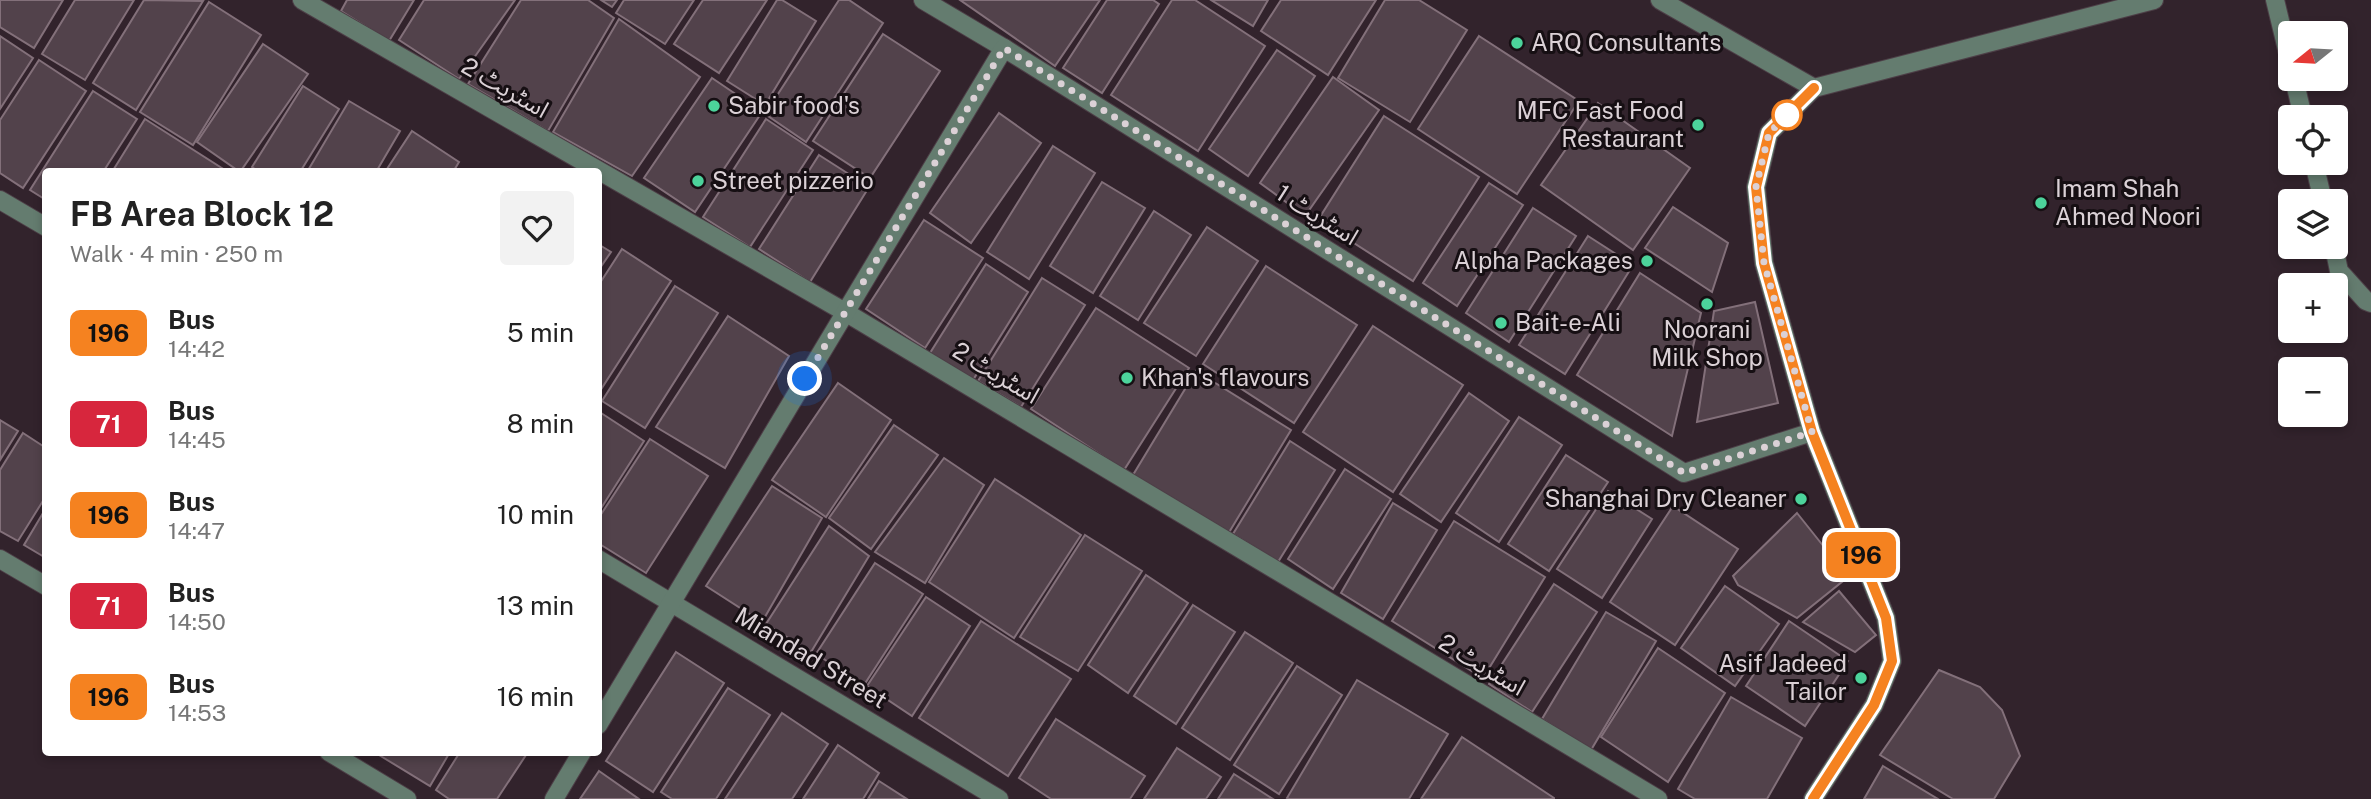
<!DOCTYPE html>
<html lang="en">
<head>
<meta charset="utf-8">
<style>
  body { margin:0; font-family:"Public Sans","Noto Sans Arabic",sans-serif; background:#f2f2f2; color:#222; height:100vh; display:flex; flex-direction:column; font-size:26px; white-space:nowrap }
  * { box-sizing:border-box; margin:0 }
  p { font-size:23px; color:#767676 }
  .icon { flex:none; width:38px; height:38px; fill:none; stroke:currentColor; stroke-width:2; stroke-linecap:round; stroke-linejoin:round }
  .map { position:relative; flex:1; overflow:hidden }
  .drawer { position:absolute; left:42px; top:168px; width:560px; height:588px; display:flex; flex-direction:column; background:#fff; border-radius:7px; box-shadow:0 4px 10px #0003 }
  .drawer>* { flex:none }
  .badge { padding:0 14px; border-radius:10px; font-size:24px; line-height:46px }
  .needle { width:46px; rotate:252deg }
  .controls { position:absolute; left:2278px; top:21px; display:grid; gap:14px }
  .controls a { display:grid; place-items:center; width:70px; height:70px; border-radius:7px; background:#fff; box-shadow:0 4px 10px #0003; font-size:35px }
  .you { position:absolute; width:35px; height:35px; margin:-18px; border:5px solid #fff; border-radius:50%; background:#1a73e8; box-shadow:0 0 0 10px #1a73e833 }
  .map>.badge { position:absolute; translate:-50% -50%; box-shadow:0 0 0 4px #fff }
  .round { display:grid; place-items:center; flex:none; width:74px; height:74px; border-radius:7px; background:#f2f2f2 }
  .overview { display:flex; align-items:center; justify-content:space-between; height:119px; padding:0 28px }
  h1 { font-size:33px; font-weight:700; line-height:52px }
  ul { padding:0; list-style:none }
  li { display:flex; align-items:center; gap:21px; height:91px; padding:0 28px }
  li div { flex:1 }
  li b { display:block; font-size:26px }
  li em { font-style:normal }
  li .badge { min-width:77px; font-weight:700; text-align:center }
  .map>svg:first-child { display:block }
  .building { fill:#52424b; stroke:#83707a; stroke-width:2 }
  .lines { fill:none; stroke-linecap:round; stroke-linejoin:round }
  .minor-casing { stroke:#4d3f47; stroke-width:20 }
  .minor { stroke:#647c6f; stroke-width:18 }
  .line-casing { stroke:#fff; stroke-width:16 }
  .line { stroke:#f58220; stroke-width:10 }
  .walk { stroke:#dbd1d6; stroke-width:7; stroke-dasharray:0 12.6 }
  .poi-dot { fill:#4cd39b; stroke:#160f13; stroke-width:2.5 }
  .stop-dot { fill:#fff; stroke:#f58220; stroke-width:3.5 }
  .labels { text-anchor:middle; stroke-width:6; stroke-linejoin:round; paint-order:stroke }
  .poi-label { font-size:24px; fill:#dbd1d6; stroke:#160f13; text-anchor:start }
  .street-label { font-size:24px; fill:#dbd1d6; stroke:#160f13 }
</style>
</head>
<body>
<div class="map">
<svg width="2371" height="799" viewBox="0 0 2371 799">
  <rect width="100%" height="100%" fill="#32232c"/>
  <g class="building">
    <polygon points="0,0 63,0 34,48 0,27"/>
    <polygon points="75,0 134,0 85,80 42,54"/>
    <polygon points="144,0 203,1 136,110 93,83"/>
    <polygon points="347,0 414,0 389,41 341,11"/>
    <polygon points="424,0 515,0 459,79 399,40"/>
    <polygon points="521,0 588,0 614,18 548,131 468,84"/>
    <polygon points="601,0 617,0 612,7"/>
    <polygon points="624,0 694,0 665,44 616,13"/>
    <polygon points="703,0 767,0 719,73 674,44"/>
    <polygon points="777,0 782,0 816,21 765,105 727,81"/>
    <polygon points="839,0 849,0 883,23 806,142 765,114"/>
    <polygon points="960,0 1100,0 1055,66"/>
    <polygon points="1107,0 1153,0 1159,4 1102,93 1063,68"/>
    <polygon points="1172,0 1195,0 1265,46 1198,151 1111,95"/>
    <polygon points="1211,0 1268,0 1253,26"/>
    <polygon points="1281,0 1376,0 1328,75 1261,31"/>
    <polygon points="1385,0 1419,0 1467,30 1410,122 1338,78"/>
    <polygon points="209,2 261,35 193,145 140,112"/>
    <polygon points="619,19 700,77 632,176 553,132"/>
    <polygon points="883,34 940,71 870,178 813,141"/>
    <polygon points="0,36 33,58 0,109"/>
    <polygon points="1479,36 1579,101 1517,194 1418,129"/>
    <polygon points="263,44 308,74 240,172 197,142"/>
    <polygon points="1277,50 1315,76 1248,176 1209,149"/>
    <polygon points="39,60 86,91 23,188 0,173 0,120"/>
    <polygon points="1333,77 1379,110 1305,216 1260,183"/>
    <polygon points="712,78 762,112 695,212 644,178"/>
    <polygon points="303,86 339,109 300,172 259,172 252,167"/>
    <polygon points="93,91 137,119 103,172 46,172 46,200 30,190"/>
    <polygon points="349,101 400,131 376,172 307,172"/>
    <polygon points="1598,103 1690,168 1633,250 1541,185"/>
    <polygon points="999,113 1041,143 971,243 930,213"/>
    <polygon points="1384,116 1479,177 1413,281 1318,220"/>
    <polygon points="145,119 228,172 112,172"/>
    <polygon points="766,119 813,150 750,247 703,217"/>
    <polygon points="412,131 459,162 453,172 385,172"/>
    <polygon points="1053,146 1095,173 1029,279 987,252"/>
    <polygon points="819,155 869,187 810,282 759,249"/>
    <polygon points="1102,182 1145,208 1093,293 1050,266"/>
    <polygon points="1489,183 1523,205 1457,306 1423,283"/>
    <polygon points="1673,207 1728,243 1712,292 1645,248"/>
    <polygon points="1533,208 1576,236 1509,342 1466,313"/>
    <polygon points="1154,211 1191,235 1138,320 1100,296"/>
    <polygon points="924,220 983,258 925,348 866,309"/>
    <polygon points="1207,227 1258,261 1196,356 1144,323"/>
    <polygon points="1588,236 1633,265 1565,374 1519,345"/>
    <polygon points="598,244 611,252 598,271"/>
    <polygon points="622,249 671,281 598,394 598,286"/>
    <polygon points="986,264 1028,292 973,380 930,353"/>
    <polygon points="1266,266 1357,325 1294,423 1203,364"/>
    <polygon points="1640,273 1701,313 1672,436 1577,375"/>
    <polygon points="1042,278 1085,305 1021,407 978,381"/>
    <polygon points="675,286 718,313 645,428 602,401"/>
    <polygon points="1755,302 1778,403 1697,422 1714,311"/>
    <polygon points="1096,308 1189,368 1124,470 1031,409"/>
    <polygon points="728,316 789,356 725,468 656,427"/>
    <polygon points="1373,326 1463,385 1393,492 1303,432"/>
    <polygon points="1196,371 1291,430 1228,534 1133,475"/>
    <polygon points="838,383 891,420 826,517 772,480"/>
    <polygon points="1469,393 1509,421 1441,522 1400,494"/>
    <polygon points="598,411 644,441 598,513"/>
    <polygon points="1519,417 1562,445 1499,542 1456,513"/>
    <polygon points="0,420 18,431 0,460"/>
    <polygon points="894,425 938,455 871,549 829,518"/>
    <polygon points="23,433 46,448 46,496 18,541 0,531 0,470"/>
    <polygon points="650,439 708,476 646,573 598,543 598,519"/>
    <polygon points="1290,441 1335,470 1278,562 1233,534"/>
    <polygon points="1566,455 1608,482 1549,571 1508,544"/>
    <polygon points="944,458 984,485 925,583 875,552"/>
    <polygon points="1345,469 1391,499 1333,589 1288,559"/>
    <polygon points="995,479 1081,535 1014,638 929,582"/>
    <polygon points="772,486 822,518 762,622 706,586"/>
    <polygon points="1608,491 1652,519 1602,598 1557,569"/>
    <polygon points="1393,503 1437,530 1383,619 1341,593"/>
    <polygon points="1673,506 1738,549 1675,645 1610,602"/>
    <polygon points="46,508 46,558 24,545"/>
    <polygon points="1797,513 1848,577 1797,618 1738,585 1733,576"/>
    <polygon points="1454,521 1545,577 1483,678 1392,621"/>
    <polygon points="829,526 869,556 811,652 766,624"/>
    <polygon points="1085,535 1142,571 1078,671 1020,637"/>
    <polygon points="875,563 923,594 864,685 816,654"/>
    <polygon points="1146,575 1188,603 1128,693 1088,665"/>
    <polygon points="1554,584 1597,612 1532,712 1489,684"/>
    <polygon points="1725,586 1779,624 1735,686 1681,648"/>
    <polygon points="1839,591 1876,635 1855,652 1803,622"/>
    <polygon points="926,597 970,626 912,716 867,686"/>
    <polygon points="1193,605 1235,632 1176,724 1134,696"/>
    <polygon points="1606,612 1656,641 1591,750 1542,719"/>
    <polygon points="981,621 1071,679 1008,776 919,718"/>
    <polygon points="1789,621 1848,661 1805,726 1746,686"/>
    <polygon points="1245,632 1293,663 1230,760 1182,728"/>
    <polygon points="1658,648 1725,693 1668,782 1601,737"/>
    <polygon points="676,652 724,683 653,792 606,761"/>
    <polygon points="1297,666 1342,695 1279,794 1234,765"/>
    <polygon points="1939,670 1980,687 2002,710 2020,756 1994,799 1953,799 1880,755"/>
    <polygon points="1357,680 1448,734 1409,799 1289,799 1287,798"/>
    <polygon points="728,688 770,715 716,799 672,799 661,792"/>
    <polygon points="1731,697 1802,738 1767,799 1695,799 1678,789"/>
    <polygon points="782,713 828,744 792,799 725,799"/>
    <polygon points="1056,719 1145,776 1130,799 1051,799 1019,778"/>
    <polygon points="1462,737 1554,798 1554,799 1421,799"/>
    <polygon points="838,745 879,773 863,799 803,799"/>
    <polygon points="1177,748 1221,777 1206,799 1144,799"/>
    <polygon points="381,752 450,752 430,786 379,755"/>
    <polygon points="460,752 528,752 497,799 449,799 436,790"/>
    <polygon points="1883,766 1938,799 1864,799"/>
    <polygon points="599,771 639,799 580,799"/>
    <polygon points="1234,774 1273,799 1218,799"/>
    <polygon points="879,781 907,799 868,799"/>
  </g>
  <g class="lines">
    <g class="minor-casing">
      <g id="minor">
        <polyline points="302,0 845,312 1658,799"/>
        <polyline points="923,0 1004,48 1684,473 1812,432"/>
        <polyline points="1660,0 1814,88 2154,0"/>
        <polyline points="2275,0 2291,66"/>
        <polyline points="2294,79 2303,117"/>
        <polyline points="2314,163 2323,201"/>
        <polyline points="0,200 46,227"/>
        <polyline points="2334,247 2339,271 2366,301 2371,303"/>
        <polyline points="0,559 46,586"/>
        <polyline points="598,559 999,799"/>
        <polyline points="598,725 1004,48"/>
        <polyline points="329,752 407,799"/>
        <polyline points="554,799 582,752"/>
        <polyline points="1813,799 1874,705 1892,661 1886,618 1812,432 1764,263 1756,187 1769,133 1814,88"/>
      </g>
    </g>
    <use href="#minor" class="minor"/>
  </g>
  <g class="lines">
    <g class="line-casing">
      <polyline id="line" points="1813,799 1874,705 1892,661 1886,618 1812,432 1764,263 1756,187 1769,133 1814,88"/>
    </g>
    <use href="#line" class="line"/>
    <polyline class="walk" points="805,379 1004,48 1684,473 1812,432 1764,263 1756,187 1769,133 1787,115"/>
  </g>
  <g class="poi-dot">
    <circle cx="1517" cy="43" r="7"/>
    <circle cx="714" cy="106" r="7"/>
    <circle cx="1698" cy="125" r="7"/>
    <circle cx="698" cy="181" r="7"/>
    <circle cx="2041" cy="203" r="7"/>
    <circle cx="1647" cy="261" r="7"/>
    <circle cx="1707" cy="304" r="7"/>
    <circle cx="1501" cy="323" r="7"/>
    <circle cx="1127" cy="378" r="7"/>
    <circle cx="1801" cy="499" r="7"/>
    <circle cx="1861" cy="678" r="7"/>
  </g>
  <circle class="stop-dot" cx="1787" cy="115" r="14"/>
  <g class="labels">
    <g class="poi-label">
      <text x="1531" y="51">ARQ Consultants</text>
      <text x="728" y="114">Sabir food's</text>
      <text x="1684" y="119" text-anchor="end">MFC Fast Food<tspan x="1684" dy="28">Restaurant</tspan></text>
      <text x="712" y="189">Street pizzerio</text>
      <text x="2055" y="197">Imam Shah<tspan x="2055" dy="28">Ahmed Noori</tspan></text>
      <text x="1633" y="269" text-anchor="end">Alpha Packages</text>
      <text x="1515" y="331">Bait-e-Ali</text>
      <text x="1707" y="338" text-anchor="middle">Noorani<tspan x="1707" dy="28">Milk Shop</tspan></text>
      <text x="1141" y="386">Khan's flavours</text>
      <text x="1787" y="507" text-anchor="end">Shanghai Dry Cleaner</text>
      <text x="1847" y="672" text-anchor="end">Asif Jadeed<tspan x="1847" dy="28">Tailor</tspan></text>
    </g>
    <g class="street-label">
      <text transform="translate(505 88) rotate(30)" y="8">اسٹریٹ 2</text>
      <text transform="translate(1317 215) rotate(32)" y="8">اسٹریٹ 1</text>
      <text transform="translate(996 373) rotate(31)" y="8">اسٹریٹ 2</text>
      <text transform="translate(811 658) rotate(31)" y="8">Miandad Street</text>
      <text transform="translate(1482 665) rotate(31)" y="8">اسٹریٹ 2</text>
    </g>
  </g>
</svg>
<div class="controls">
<a><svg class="needle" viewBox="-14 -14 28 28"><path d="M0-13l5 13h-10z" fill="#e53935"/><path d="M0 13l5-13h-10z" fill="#767676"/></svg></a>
<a><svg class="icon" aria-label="locate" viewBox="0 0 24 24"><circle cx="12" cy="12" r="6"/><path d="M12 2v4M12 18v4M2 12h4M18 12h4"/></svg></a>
<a><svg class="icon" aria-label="layers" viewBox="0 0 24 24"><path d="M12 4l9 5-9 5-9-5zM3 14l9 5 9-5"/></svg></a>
<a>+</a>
<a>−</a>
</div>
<div class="you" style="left:805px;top:379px"></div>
<b class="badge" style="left:1861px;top:555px;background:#f58220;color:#111">196</b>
<section class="drawer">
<div class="overview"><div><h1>FB Area Block 12</h1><p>Walk · 4 min · 250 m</p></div><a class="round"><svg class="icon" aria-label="heart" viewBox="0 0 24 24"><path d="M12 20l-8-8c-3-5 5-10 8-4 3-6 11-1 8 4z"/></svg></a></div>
<ul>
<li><span class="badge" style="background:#f58220;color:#111">196</span><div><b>Bus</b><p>14:42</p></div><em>5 min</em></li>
<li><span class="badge" style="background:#d7263d;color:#fff">71</span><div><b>Bus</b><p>14:45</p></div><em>8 min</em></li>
<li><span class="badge" style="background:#f58220;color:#111">196</span><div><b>Bus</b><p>14:47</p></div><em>10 min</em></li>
<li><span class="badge" style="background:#d7263d;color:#fff">71</span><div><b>Bus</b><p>14:50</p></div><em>13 min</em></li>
<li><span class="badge" style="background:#f58220;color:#111">196</span><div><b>Bus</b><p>14:53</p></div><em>16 min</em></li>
</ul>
</section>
</div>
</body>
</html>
